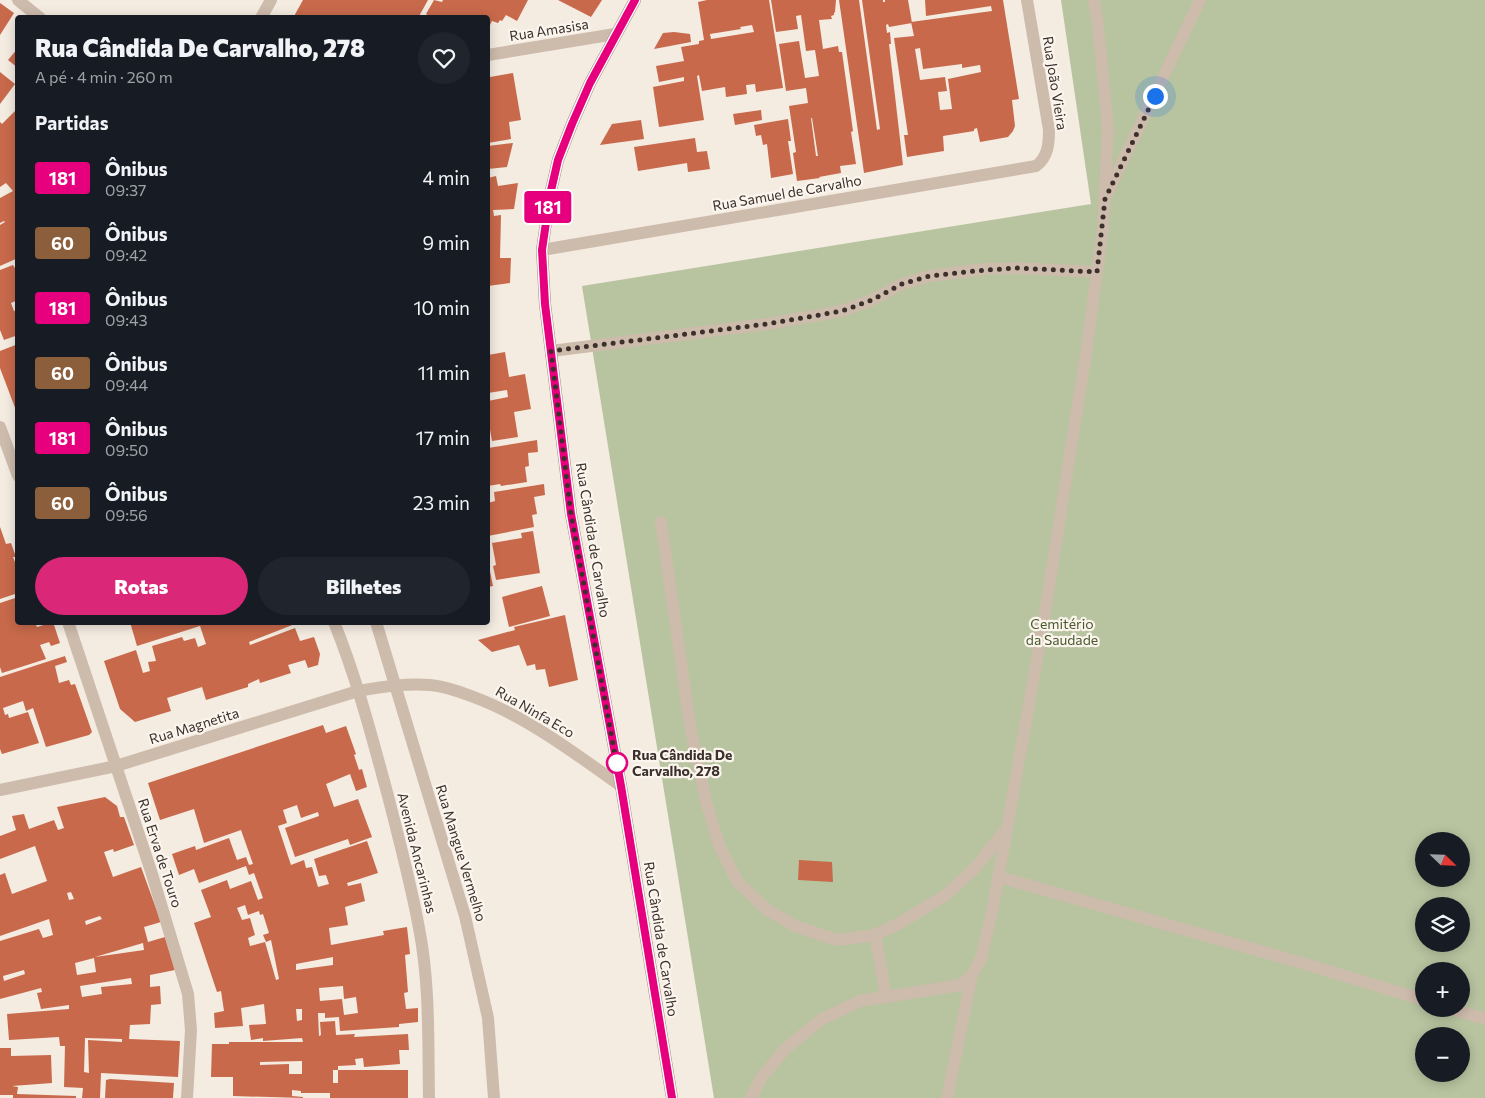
<!DOCTYPE html>
<html lang="pt">
<head>
<meta charset="utf-8">
<style>
  body { margin:0; font-family:Commissioner,sans-serif; background:#20242c; color:#f1f3f6; height:100vh; display:flex; flex-direction:column; font-size:19px; white-space:nowrap }
  * { box-sizing:border-box; margin:0 }
  p { font-size:16px; color:#9ea1a6 }
  .icon { flex:none; width:28px; height:28px; fill:none; stroke:currentColor; stroke-width:2; stroke-linecap:round; stroke-linejoin:round }
  .map { position:relative; flex:1; overflow:hidden }
  .drawer { position:absolute; left:15px; top:15px; width:475px; height:610px; display:flex; flex-direction:column; background:#171b24; border-radius:5px; box-shadow:0 2px 12px #0003 }
  .drawer>* { flex:none }
  .badge { padding:0 10px; border-radius:4px; font-size:18px; line-height:32px }
  .needle { width:32px; rotate:113deg }
  .buttons { position:absolute; left:1415px; top:832px; display:grid; gap:10px }
  .buttons a { display:grid; place-items:center; width:55px; height:55px; border-radius:50%; background:#171b24; box-shadow:0 2px 12px #0003; font-size:25px }
  .you { position:absolute; width:25px; height:25px; margin:-12px; border:4px solid #fff; border-radius:50%; background:#1a73e8; box-shadow:0 0 0 8px #1a73e833 }
  .map>.badge { position:absolute; translate:-50% -50%; box-shadow:0 0 0 2px #fff }
  h2 { padding:0 20px; font-size:19px; line-height:45px }
  .round { display:grid; place-items:center; flex:none; width:52px; height:52px; border-radius:26px; background:#20242c }
  .headline { display:flex; align-items:center; justify-content:space-between; height:85px; padding:0 20px }
  h1 { font-size:24px; font-weight:800; line-height:38px }
  .cta { display:flex; gap:10px; margin-top:auto; padding:10px 20px }
  .cta a { flex:1; height:58px; border-radius:30px; background:#db2777; color:#fff; font-size:20px; font-weight:800; line-height:58px; text-align:center }
  .cta a+a { background:#20242c; color:#f1f3f6 }
  ul { padding:0; list-style:none }
  li { display:flex; align-items:center; gap:15px; height:65px; padding:0 20px }
  li div { flex:1 }
  li b { display:block; font-size:19px }
  li em { font-style:normal }
  li .badge { min-width:55px; font-weight:700; text-align:center }
  .map>svg:first-child { display:block }
  .green { fill:#b8c4a0; fill-rule:evenodd }
  .building { fill:#c8694b; fill-rule:evenodd }
  .lines { fill:none; stroke-linecap:round; stroke-linejoin:round }
  .lane { stroke:#cdbbac; stroke-width:12 }
  .street { stroke:#cdbbac; stroke-width:12 }
  .secondary { stroke:#a18a7d; stroke-width:12 }
  .line-casing { stroke:#fff; stroke-width:11 }
  .line { stroke:#e6007e; stroke-width:8 }
  .walk { stroke:#3b302b; stroke-width:5; stroke-dasharray:0 9 }
  .stop-dot { fill:#fff; stroke:#e6007e; stroke-width:2.5 }
  .labels { text-anchor:middle; stroke-width:4.5; stroke-linejoin:round; paint-order:stroke }
  .street-label { font-size:14px; fill:#3b302b; stroke:#fbf5ee }
  .park-label { font-size:14px; fill:#4a5a2e; stroke:#fbf5ee }
  .stop-label { font-size:14px; font-weight:bold; fill:#3b302b; stroke:#fbf5ee; text-anchor:start }
</style>
</head>
<body>
<div class="map">
<svg width="1485" height="1098" viewBox="0 0 1485 1098">
  <rect width="100%" height="100%" fill="#f4ebe1"/>
  <path class="green" d="M1061,0H1485V1098H714L582,286L1091,204ZM1424,841H1461V879H1424ZM1424,906H1461V944H1424ZM1424,971H1461V1009H1424ZM1424,1036H1461V1074H1424Z"/>
  <g class="building">
    <polygon points="303,0 428,0 418,18 293,18"/>
    <polygon points="434,0 442,2 443,0 528,0 517,21 506,15 502,21 500,20 498,23 492,21 488,29 488,18 432,18 426,14"/>
    <polygon points="558,0 602,0 591,17"/>
    <path d="M707,0H769L783,88L756,92L755,84L746,85L747,94L726,97L725,87L702,91L699,75L697,76L704,120L659,127L653,87L684,81V77L659,82L656,66L684,61L681,47L699,44V41L704,40L698,2ZM752,25L754,32L711,39L710,34L741,29L740,27Z"/>
    <path d="M771,0H836L835,12L834,13V15L831,16L832,19L819,20L823,49L838,46L839,52H842L853,131L851,132L856,164L840,166L841,173L819,177L820,178L797,181L793,153L796,152L789,106L808,103L806,88L786,91L779,44L799,41L805,78L819,76L815,50L806,51L801,15L796,16L798,29L776,32ZM811,118H812L818,156H816Z"/>
    <polygon points="839,0 859,0 877,130 880,129 862,0 883,0 883,2 885,2 885,0 908,0 912,23 889,27 888,24 886,25 887,33 890,32 891,44 889,44 903,165 864,173"/>
    <path d="M925,0H1003L1019,99L1012,100L1015,126L1013,131L1008,137L980,142L977,128L974,129V131L943,136L944,151L907,157L904,135H908L894,38L914,36L911,22L992,11L991,6L926,16ZM920,48L923,69L962,64V68L980,65L981,72L948,79L952,109L940,110L938,92L947,91L945,77L920,80L915,49Z"/>
    <polygon points="0,3 14,13 0,35"/>
    <polygon points="674,32 690,34 691,42 654,49 663,33"/>
    <polygon points="18,48 18,68 8,60"/>
    <polygon points="0,72 15,84 0,104"/>
    <polygon points="513,73 521,120 509,122 511,139 488,143 488,75 490,75 490,77"/>
    <polygon points="18,108 18,258 0,266 0,225 5,222 4,221 0,223 0,198 13,191 6,183 0,187 0,122 2,124"/>
    <polygon points="761,110 762,120 735,125 733,114"/>
    <polygon points="788,119 791,141 788,141 793,174 771,178 767,144 763,145 761,135 756,136 754,125"/>
    <polygon points="641,120 644,139 600,145 612,124"/>
    <polygon points="695,138 697,152 707,151 710,169 688,172 687,163 638,171 634,147"/>
    <polygon points="513,143 507,167 488,169 488,146"/>
    <polygon points="496,176 498,186 518,183 514,209 493,210 494,216 501,215 500,258 511,258 510,283 488,286 488,178"/>
    <polygon points="13,265 18,273 18,300 11,303 14,311 18,310 18,335 4,340 0,330 0,270"/>
    <polygon points="18,344 18,413 17,413 0,368 0,351"/>
    <polygon points="505,352 509,377 525,374 531,409 514,412 518,437 492,441 488,418 488,401 508,397 507,390 488,393 488,355"/>
    <polygon points="537,440 538,452 528,453 529,466 525,467 527,482 501,486 500,484 488,486 488,448"/>
    <polygon points="544,484 545,495 534,497 537,514 532,515 534,527 488,536 488,503 495,501 494,492"/>
    <polygon points="0,527 6,544 11,543 16,557 13,557 18,570 18,593 0,599"/>
    <polygon points="533,531 540,573 496,580 493,566 496,565 492,543 522,538 521,533"/>
    <polygon points="488,561 493,586 488,587"/>
    <polygon points="542,586 550,616 509,627 502,597"/>
    <polygon points="18,597 18,622 35,622 37,627 53,622 60,643 51,646 49,642 40,645 46,659 2,673 0,667 0,603"/>
    <polygon points="565,615 578,680 549,687 545,669 536,670 535,664 527,666 519,645 492,652 478,640 515,630 514,627"/>
    <polygon points="130,622 300,622 249,642 250,645 295,628 300,641 314,637 320,654 318,665 308,668 305,660 288,665 291,673 260,683 259,679 248,684 248,687 206,700 202,687 167,698 171,711 135,722 120,709 104,661 136,650 143,673 150,671 148,662 156,661 152,646 182,637 184,641 195,638 198,647 206,644 200,626 137,646"/>
    <polygon points="65,656 67,662 55,666 59,683 69,680 71,685 75,684 92,732 89,735 46,747 33,708 26,711 23,701 3,708 5,715 8,714 9,718 28,712 39,743 2,754 0,749 0,677"/>
    <path d="M323,725L326,733L346,726L356,754L354,755L359,770L362,769L367,787L356,791L350,774L326,784L334,807L358,799L372,837L350,845L348,839L295,857L285,828L319,816L318,812L301,818L297,805L283,810L287,823L278,826L291,865L304,860L306,868L312,867L318,887L329,884L326,875L319,876L314,859L367,841L378,873L347,883L348,886L361,883L365,901L345,907L348,925L329,928L331,945L384,935L383,931L407,927L410,954L405,955L408,992L404,993L406,1009L418,1008V1022L399,1024V1027L340,1031L339,1017L325,1018V1013H318L319,1036L321,1035L320,1022L335,1021L336,1035L355,1034L354,1037L408,1034L409,1050H399L400,1064L364,1067L363,1058L355,1059L356,1065L338,1066V1070H333V1083H338V1070H408V1098H330V1093H301V1091L292,1090V1096L303,1097V1098L233,1096V1077H211L212,1044H229V1042H303L302,1038L263,1041V1038L251,1040L249,1025L266,1024L264,1004L241,1008L243,1026L215,1028L214,1013L224,1011L221,991L217,992L194,923L211,917L201,890L227,880L230,889L251,881L258,900L263,898L254,873L249,875L246,866L199,883L194,869L179,875L172,854L195,846L196,850L229,838L237,860L246,857L249,865L253,864L241,830L204,843L194,809L160,820L148,783ZM245,905L248,915L259,911L260,915L263,914L269,933L263,935L266,942L271,940L279,979L276,980L265,942L250,946L248,938L255,935L250,918L242,920L237,908ZM333,957V965L296,970V964ZM343,986L344,999L356,997L358,1013L344,1015L342,999L320,1001L319,988ZM296,1009H302V1020L297,1021ZM302,1061V1074H289V1064L260,1065V1062Z"/>
    <path d="M105,797L117,806L120,817H124L134,845L114,852L113,849L104,852L113,877L141,867L161,922L144,927L148,942L165,937L175,970L150,975V987L160,986L161,1004L151,1005L150,1024L130,1025L129,1039L180,1041L178,1077L101,1073L100,1098H82L83,1088L64,1087L65,1046H60L59,1037L9,1040L7,1014L69,1009V1005L41,1009L37,993L42,992L41,988L0,999V941L39,929L43,938L53,935L49,919L0,936V875L5,873L12,894L47,881L35,846L0,859V836L16,830L12,816L24,814L29,829L54,820L58,830L64,828L57,807ZM71,892L74,899L69,900L67,893ZM100,916L102,919L86,925L85,921ZM143,943L144,950L95,957ZM94,958L96,972L77,975L75,963ZM24,970L25,974L4,981L3,976ZM131,978L132,984L101,987L102,994L82,997L80,986ZM85,1038L122,1039V1042L88,1040L89,1073L84,1072Z"/>
    <polygon points="799,860 832,862 833,882 798,880"/>
    <polygon points="0,1048 11,1048 11,1056 51,1055 52,1083 12,1086 18,1087 17,1094 76,1096 76,1098 13,1098 13,1095 0,1095"/>
    <polygon points="110,1079 174,1083 173,1098 105,1098 106,1080"/>
  </g>
  <g class="lines">
    <g class="lane">
      <polyline points="1107,194 1200,0"/>
      <polyline points="551,351 767,324 842,311 872,300 902,284 930,276 985,269 1018,268 1097,272"/>
      <polyline points="661,522 690,725 706,801 719,845 737,881 766,909 795,926 837,940 875,935 898,924 946,895 975,868 1007,828"/>
      <polyline points="999,877 1302,963 1424,1000"/>
      <polyline points="875,935 886,997"/>
      <polyline points="1451,1009 1485,1019"/>
      <polyline points="751,1098 761,1078 786,1048 822,1019 860,1001 960,985 972,975 981,959 993,907 1043,625 1086,353 1097,272 1103,229 1108,129 1098,24 1094,0"/>
      <polyline points="947,1098 972,975"/>
    </g>
    <g class="street">
      <polyline points="18,0 40,18"/>
      <polyline points="261,18 271,0"/>
      <polyline points="488,55 615,34"/>
      <path d="M542,250L1036,166C1048,157 1049,144 1049,130L1027,0"/>
      <polyline points="0,427 18,476"/>
      <polyline points="68,622 151,871 188,994 191,1030 187,1098"/>
      <path d="M334,622C357,679 372,737 388,796C399,839 411,884 419,928C430,984 428,1042 429,1098"/>
      <polyline points="376,622 465,916 488,1018 494,1098"/>
      <path d="M0,790L116,766L358,691C382,687 405,683 430,685C444,686 458,691 471,696C526,716 573,752 621,786"/>
    </g>
    <polyline class="secondary" points="635,0 590,83 572,124 558,160 550,195 542,250 545,304 571,514 621,786 672,1098"/>
  </g>
  <g class="lines">
    <g class="line-casing">
      <polyline id="line" points="635,0 590,83 572,124 558,160 550,195 542,250 545,304 571,514 621,786 672,1098"/>
    </g>
    <use href="#line" class="line"/>
    <polyline class="walk" points="617,763 617,766 571,514 551,351 767,324 842,311 872,300 902,284 930,276 985,270 1018,268 1097,272 1105,199 1155,96"/>
  </g>
  <circle class="stop-dot" cx="617" cy="763" r="10"/>
  <g class="labels">
    <g class="street-label">
      <text transform="translate(549 30) rotate(-9)" y="5">Rua Amasisa</text>
      <text transform="translate(1055 83) rotate(81)" y="5">Rua João Vieira</text>
      <text transform="translate(787 193) rotate(-10)" y="5">Rua Samuel de Carvalho</text>
      <text transform="translate(593 540) rotate(81)" y="5">Rua Cândida de Carvalho</text>
      <text transform="translate(535 712) rotate(30)" y="5">Rua Ninfa Eco</text>
      <text transform="translate(194 726) rotate(-17)" y="5">Rua Magnetita</text>
      <text transform="translate(160 853) rotate(72)" y="5">Rua Erva de Touro</text>
      <text transform="translate(417 853) rotate(76)" y="5">Avenida Ancarinhas</text>
      <text transform="translate(461 853) rotate(73)" y="5">Rua Mangue Vermelho</text>
      <text transform="translate(661 939) rotate(81)" y="5">Rua Cândida de Carvalho</text>
    </g>
    <g class="park-label">
      <text x="1062" y="629">Cemitério<tspan x="1062" dy="16">da Saudade</tspan></text>
    </g>
    <g class="stop-label">
      <text x="632" y="760">Rua Cândida De<tspan x="632" dy="16">Carvalho, 278</tspan></text>
    </g>
  </g>
</svg>
<div class="buttons">
<a><svg class="needle" viewBox="-14 -14 28 28"><path d="M0-13l5 13h-10z" fill="#e53935"/><path d="M0 13l5-13h-10z" fill="#9ea1a6"/></svg></a>
<a><svg class="icon" aria-label="layers" viewBox="0 0 24 24"><path d="M12 4l9 5-9 5-9-5zM3 14l9 5 9-5"/></svg></a>
<a>+</a>
<a>−</a>
</div>
<div class="you" style="left:1155px;top:96px"></div>
<b class="badge" style="left:548px;top:207px;background:#e6007e;color:#fff">181</b>
<section class="drawer">
<div class="headline"><div><h1>Rua Cândida De Carvalho, 278</h1><p>A pé · 4 min · 260 m</p></div><a class="round"><svg class="icon" aria-label="heart" viewBox="0 0 24 24"><path d="M12 20l-8-8c-3-5 5-10 8-4 3-6 11-1 8 4z"/></svg></a></div>
<h2>Partidas</h2>
<ul>
<li><span class="badge" style="background:#e6007e;color:#fff">181</span><div><b>Ônibus</b><p>09:37</p></div><em>4 min</em></li>
<li><span class="badge" style="background:#8b5e3c;color:#fff">60</span><div><b>Ônibus</b><p>09:42</p></div><em>9 min</em></li>
<li><span class="badge" style="background:#e6007e;color:#fff">181</span><div><b>Ônibus</b><p>09:43</p></div><em>10 min</em></li>
<li><span class="badge" style="background:#8b5e3c;color:#fff">60</span><div><b>Ônibus</b><p>09:44</p></div><em>11 min</em></li>
<li><span class="badge" style="background:#e6007e;color:#fff">181</span><div><b>Ônibus</b><p>09:50</p></div><em>17 min</em></li>
<li><span class="badge" style="background:#8b5e3c;color:#fff">60</span><div><b>Ônibus</b><p>09:56</p></div><em>23 min</em></li>
</ul>
<div class="cta"><a>Rotas</a><a>Bilhetes</a></div>
</section>
</div>
</body>
</html>
